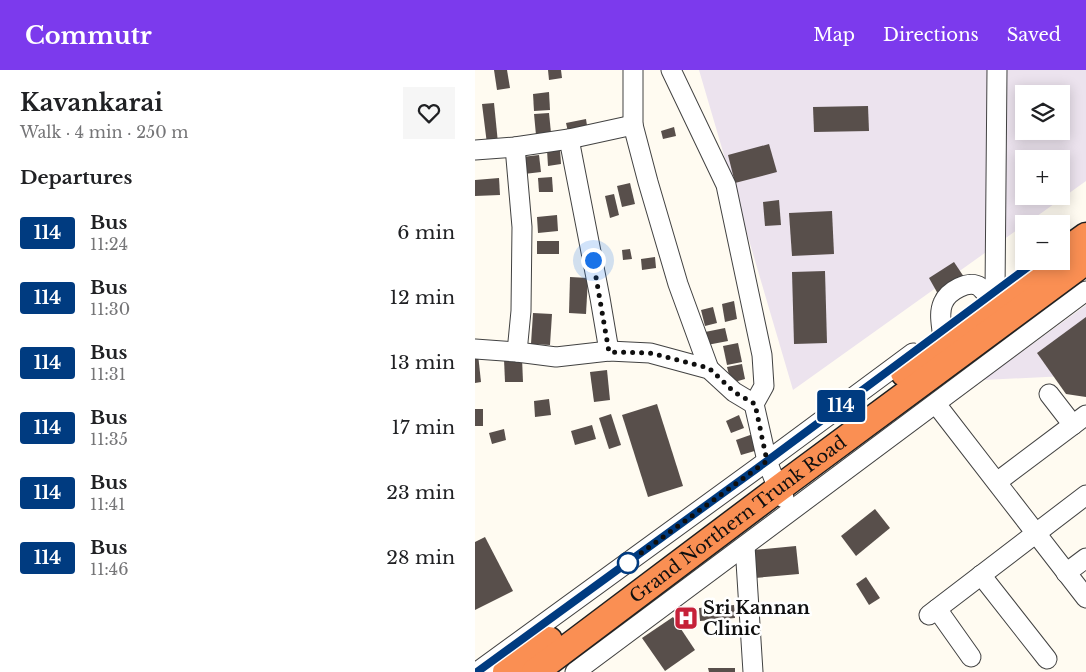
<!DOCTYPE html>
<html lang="en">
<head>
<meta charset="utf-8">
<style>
  body { margin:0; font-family:"Libre Baskerville",serif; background:#f6f6f6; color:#202124; height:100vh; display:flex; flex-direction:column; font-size:19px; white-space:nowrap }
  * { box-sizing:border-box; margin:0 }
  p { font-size:16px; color:#757577 }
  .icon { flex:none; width:28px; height:28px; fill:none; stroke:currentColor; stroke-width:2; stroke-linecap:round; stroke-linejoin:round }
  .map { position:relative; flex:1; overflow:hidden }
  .panel { display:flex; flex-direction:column; background:#fff; width:475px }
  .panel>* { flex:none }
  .badge { padding:0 10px; border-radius:4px; font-size:18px; line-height:32px }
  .controls { position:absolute; left:540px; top:15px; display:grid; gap:10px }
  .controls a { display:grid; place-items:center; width:55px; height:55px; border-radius:0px; background:#fff; box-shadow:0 2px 12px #0003; font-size:25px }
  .you { position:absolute; width:25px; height:25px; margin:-12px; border:4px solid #fff; border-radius:50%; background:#1a73e8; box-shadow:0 0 0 8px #1a73e833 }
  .map>.badge { position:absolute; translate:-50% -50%; box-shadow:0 0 0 2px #fff }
  h2 { padding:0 20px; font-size:19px; line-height:45px }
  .round { display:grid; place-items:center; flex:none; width:52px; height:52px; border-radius:0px; background:#f6f6f6 }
  .summary { display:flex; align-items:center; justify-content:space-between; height:85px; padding:0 20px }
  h1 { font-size:24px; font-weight:800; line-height:38px }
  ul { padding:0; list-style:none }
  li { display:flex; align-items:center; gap:15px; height:65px; padding:0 20px }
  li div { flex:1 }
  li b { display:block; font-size:19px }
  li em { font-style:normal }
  li .badge { min-width:55px; font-weight:700; text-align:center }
  header { display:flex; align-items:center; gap:30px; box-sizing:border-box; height:70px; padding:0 25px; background:#7c3aed; color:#fff }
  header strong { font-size:24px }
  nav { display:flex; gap:28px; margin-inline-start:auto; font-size:18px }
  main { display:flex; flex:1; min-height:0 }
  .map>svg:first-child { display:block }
  .industrial { fill:#ece3ee; fill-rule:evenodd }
  .building { fill:#584f4b }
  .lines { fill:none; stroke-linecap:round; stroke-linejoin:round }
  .minor-casing { stroke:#424242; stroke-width:21 }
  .highway-casing { stroke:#202020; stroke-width:29 }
  .minor { stroke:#fff; stroke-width:19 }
  .highway { stroke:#fa8f53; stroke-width:26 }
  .line-casing { stroke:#fff; stroke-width:11 }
  .line { stroke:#003b80; stroke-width:8 }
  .walk { stroke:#0f0f0f; stroke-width:5; stroke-dasharray:0 9 }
  .stop-dot { fill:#fff; stroke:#003b80; stroke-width:2.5 }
  .labels { text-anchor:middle; stroke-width:5; stroke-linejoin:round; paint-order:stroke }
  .street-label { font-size:18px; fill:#0f0f0f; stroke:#fff }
  .poi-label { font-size:18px; font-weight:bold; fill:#0f0f0f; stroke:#fff; text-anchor:start }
</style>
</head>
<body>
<header>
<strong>Commutr</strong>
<nav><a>Map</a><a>Directions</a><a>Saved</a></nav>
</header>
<main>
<section class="panel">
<div class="summary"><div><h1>Kavankarai</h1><p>Walk · 4 min · 250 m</p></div><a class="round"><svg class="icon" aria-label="heart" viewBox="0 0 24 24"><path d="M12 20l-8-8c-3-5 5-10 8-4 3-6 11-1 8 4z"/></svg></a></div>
<h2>Departures</h2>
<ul>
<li><span class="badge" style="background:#003b80;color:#fff">114</span><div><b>Bus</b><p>11:24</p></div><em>6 min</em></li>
<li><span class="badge" style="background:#003b80;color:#fff">114</span><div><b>Bus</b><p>11:30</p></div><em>12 min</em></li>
<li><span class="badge" style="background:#003b80;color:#fff">114</span><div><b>Bus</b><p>11:31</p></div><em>13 min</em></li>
<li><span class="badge" style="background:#003b80;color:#fff">114</span><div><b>Bus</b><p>11:35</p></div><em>17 min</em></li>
<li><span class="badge" style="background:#003b80;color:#fff">114</span><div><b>Bus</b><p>11:41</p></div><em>23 min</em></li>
<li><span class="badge" style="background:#003b80;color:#fff">114</span><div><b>Bus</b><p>11:46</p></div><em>28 min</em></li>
</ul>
</section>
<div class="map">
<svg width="611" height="602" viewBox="0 0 611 602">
  <rect width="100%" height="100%" fill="#fffbf1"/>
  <g class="industrial">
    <path d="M224,0H611V111L551,154H549V155L318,320ZM549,24H586V61H549ZM549,89H586V126H549Z"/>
    <polygon points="611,235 611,305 508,310"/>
  </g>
  <g class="building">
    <polygon points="19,0 32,0 35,18 22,20"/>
    <polygon points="73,0 86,0 87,8 74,10"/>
    <polygon points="74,22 75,40 59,41 58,24"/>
    <polygon points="19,33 23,73 12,74 7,34"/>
    <polygon points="393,36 394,61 339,62 338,37"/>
    <polygon points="74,43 76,63 61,65 59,44"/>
    <polygon points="111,49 113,62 94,66 91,53"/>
    <polygon points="199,57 201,66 188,69 186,61"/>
    <polygon points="294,74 302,102 260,113 253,85"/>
    <polygon points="85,79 86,94 73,96 72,80"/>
    <polygon points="64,85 66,102 49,104 47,87"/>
    <polygon points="77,107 78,122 64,122 63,108"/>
    <polygon points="24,108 25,125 0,126 0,110"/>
    <polygon points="155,113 160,134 147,137 142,116"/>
    <polygon points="139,124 144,145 135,148 130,126"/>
    <polygon points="304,130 306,155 290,156 288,132"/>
    <polygon points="357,141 359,184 317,186 314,143"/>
    <polygon points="82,145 83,161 63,163 62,147"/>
    <rect x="62" y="171" width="22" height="13"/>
    <polygon points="155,179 157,189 148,190 147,180"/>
    <polygon points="180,187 181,198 167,200 166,189"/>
    <polygon points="479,192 489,207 463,224 454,208"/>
    <polygon points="350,201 352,273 319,274 317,202"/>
    <polygon points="95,207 113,208 111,244 94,243"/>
    <polygon points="259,231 262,249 250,252 247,234"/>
    <polygon points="238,237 242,253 230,256 226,240"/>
    <polygon points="58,243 77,244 75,275 56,274"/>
    <polygon points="611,247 611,327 591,324 562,283"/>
    <polygon points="250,258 253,271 232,275 230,262"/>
    <polygon points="263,273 267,292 252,295 248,276"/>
    <polygon points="3,284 6,312 0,313 0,285"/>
    <polygon points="47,288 48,312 30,312 29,289"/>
    <polygon points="267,294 270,309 256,313 252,297"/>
    <polygon points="132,300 135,330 119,332 115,302"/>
    <polygon points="74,329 76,345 60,347 59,331"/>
    <polygon points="182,334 208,416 173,427 147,345"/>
    <rect x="0" y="339" width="8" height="17"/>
    <polygon points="136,344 146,375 134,379 124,348"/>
    <polygon points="264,345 269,358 256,363 251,351"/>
    <polygon points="117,355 121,369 100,375 96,361"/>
    <polygon points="29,359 31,370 17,374 14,363"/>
    <polygon points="278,364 283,380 266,385 261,370"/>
    <polygon points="400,439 415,458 381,486 366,466"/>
    <polygon points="10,467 38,521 0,540 0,472"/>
    <polygon points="321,476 324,504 280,508 278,480"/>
    <polygon points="391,507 405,528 394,535 381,514"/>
    <polygon points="259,535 260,548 225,551 224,538"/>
    <polygon points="198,547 220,580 190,601 167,568"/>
    <polygon points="233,598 260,598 260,602 234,602"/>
  </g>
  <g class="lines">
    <g class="minor-casing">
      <g id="minor">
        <polyline points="158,0 158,55"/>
        <polyline points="196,0 251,115 287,285 289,316 279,334 292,391 303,419 309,428"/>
        <polyline points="94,69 125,228 134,281"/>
        <polyline points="40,77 47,157 46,241 42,282"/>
        <polyline points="0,80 40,77 94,69 158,55 173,112 203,214 234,299"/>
        <polyline points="520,222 522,0"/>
        <path d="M467,261C466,252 464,242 468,233C473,221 494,209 505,217C508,220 511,224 514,226"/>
        <polyline points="0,279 42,282 81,287 134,281 175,283 234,299 259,322 279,334"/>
        <polyline points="574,324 598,355"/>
        <polyline points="461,334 611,528"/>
        <polyline points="522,412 611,345"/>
        <polyline points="270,476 278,602"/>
        <polyline points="591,503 611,488"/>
        <polyline points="506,505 572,589"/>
        <polyline points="462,539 496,587"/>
        <polyline points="454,545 611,425"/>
        <polyline points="2,602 292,391 438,283"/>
        <polyline points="100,602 611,221"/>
      </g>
    </g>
    <g class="highway-casing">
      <g id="highway">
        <polyline points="586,184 611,166"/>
        <polyline points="429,303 577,191"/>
        <polyline points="31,602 74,570"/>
        <path id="s1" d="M60,602L303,419L611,191"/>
      </g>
    </g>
    <use href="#minor" class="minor"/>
    <use href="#highway" class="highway"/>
  </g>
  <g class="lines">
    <g class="line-casing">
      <polyline id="line" points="2,602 292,391 561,191"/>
    </g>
    <use href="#line" class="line"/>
    <polyline class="walk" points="118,190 134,282 175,283 234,298 259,322 280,334 292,391 147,497 153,493"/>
  </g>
  <defs>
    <g id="hospital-square" transform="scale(1.25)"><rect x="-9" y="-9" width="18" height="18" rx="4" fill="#c62038" stroke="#fff"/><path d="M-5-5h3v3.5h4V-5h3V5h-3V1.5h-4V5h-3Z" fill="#fff"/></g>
  </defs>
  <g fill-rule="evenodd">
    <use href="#hospital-square" x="211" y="548"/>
  </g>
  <circle class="stop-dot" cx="153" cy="493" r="10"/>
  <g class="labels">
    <g class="street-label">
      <text dy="6" stroke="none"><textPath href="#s1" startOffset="254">Grand Northern Trunk Road</textPath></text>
    </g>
    <g class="poi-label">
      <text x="228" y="544">Sri Kannan<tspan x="228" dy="21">Clinic</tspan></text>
    </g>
  </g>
</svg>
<div class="controls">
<a><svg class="icon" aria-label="layers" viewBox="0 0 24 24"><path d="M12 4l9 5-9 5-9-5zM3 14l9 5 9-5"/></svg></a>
<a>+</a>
<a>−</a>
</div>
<div class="you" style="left:118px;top:190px"></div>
<b class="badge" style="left:366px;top:336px;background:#003b80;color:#fff">114</b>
</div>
</main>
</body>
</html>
